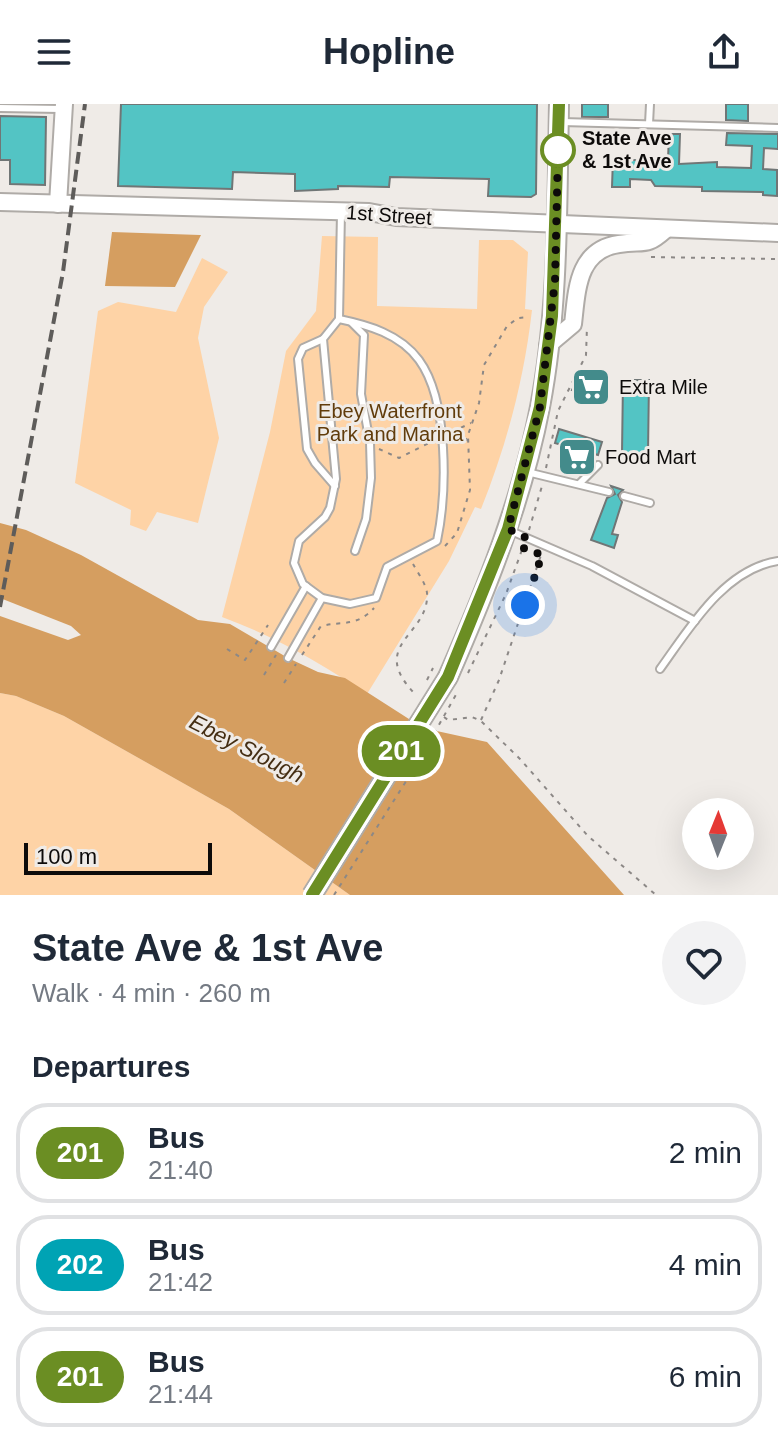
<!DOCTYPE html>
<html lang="en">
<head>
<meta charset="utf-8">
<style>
  body { margin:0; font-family:Helvetica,sans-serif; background:#f2f2f3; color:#1f2937; height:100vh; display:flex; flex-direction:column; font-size:30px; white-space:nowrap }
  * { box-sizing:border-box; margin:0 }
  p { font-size:26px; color:#747a83 }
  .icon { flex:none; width:44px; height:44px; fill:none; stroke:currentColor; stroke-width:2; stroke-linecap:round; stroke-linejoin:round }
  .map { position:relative; height:791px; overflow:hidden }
  .sheet { display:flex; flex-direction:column; background:#fff; flex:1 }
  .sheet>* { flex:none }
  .badge { padding:0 16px; border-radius:26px; font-size:28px; line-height:52px }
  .needle { width:52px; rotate:1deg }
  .buttons { position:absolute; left:682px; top:694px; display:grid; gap:16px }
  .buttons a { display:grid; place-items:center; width:72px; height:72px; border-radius:50%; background:#fff; box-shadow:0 8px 32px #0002; font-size:40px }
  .scale { position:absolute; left:24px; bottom:20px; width:188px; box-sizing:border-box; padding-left:8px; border:4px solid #0d0b0a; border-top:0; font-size:22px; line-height:28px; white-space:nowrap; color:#0d0b0a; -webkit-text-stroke:6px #efebe7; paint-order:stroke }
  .you { position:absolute; width:40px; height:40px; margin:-20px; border:6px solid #fff; border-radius:50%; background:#1a73e8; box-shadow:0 0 0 12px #1a73e833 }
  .map>.badge { position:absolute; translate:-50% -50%; box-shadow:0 0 0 4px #fff }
  h2 { padding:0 32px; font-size:30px; line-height:72px }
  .round { display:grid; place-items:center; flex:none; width:84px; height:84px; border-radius:42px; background:#f2f2f3 }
  .overview { display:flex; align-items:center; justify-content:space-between; height:136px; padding:0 32px }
  h1 { font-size:38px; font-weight:700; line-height:60px }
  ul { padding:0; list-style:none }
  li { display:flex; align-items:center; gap:24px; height:100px; margin:0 16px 12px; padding:0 16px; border:4px solid #e0e1e3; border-radius:32px }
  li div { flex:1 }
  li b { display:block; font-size:30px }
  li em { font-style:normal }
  li .badge { min-width:88px; font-weight:700; text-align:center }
  header { display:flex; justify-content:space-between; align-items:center; height:104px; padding:0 32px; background:#fff; font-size:36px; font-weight:700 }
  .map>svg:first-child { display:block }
  .green { fill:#fed3a6 }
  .water { fill:#d59e60 }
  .pier { fill:#efebe7 }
  .building { fill:#53c4c4; stroke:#707676; stroke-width:2 }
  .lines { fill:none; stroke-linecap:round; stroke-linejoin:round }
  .lane-casing { stroke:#afaba7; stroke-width:10 }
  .secondary-casing { stroke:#afaba7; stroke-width:20 }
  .primary-casing { stroke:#afaba7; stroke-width:22 }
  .path { stroke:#8c8886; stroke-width:2; stroke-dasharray:4 6; stroke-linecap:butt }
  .lane { stroke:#fff; stroke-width:6 }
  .secondary { stroke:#fff; stroke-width:16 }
  .primary { stroke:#fff; stroke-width:18 }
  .rail { stroke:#5e5c5a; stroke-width:4; stroke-dasharray:12 6; stroke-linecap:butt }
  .primary-bridge-casing { stroke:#afaba7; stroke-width:22; stroke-linecap:butt }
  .path-bridge { stroke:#8c8886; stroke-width:2; stroke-dasharray:4 6; stroke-linecap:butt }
  .primary-bridge { stroke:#fff; stroke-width:18 }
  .line-casing { stroke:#fff; stroke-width:18 }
  .line { stroke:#6b8e23; stroke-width:12 }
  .walk { stroke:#0d0b0a; stroke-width:8; stroke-dasharray:0 14.4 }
  .stop-dot { fill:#fff; stroke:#6b8e23; stroke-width:4 }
  .labels { text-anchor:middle; stroke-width:6; stroke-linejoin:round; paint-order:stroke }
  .stop-label { font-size:20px; font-weight:bold; fill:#0d0b0a; stroke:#efebe7; text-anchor:start }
  .street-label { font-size:20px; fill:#0d0b0a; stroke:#efebe7 }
  .poi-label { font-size:20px; fill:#0d0b0a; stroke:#efebe7; text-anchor:start }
  .park-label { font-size:20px; fill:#613c0b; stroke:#efebe7 }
  .water-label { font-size:22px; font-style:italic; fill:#452e13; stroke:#efebe7 }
</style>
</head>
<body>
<header><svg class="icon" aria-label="menu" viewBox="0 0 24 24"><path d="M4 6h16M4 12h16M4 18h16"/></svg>Hopline<svg class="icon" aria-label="share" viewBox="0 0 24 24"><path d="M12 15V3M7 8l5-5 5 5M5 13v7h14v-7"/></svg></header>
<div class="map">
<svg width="778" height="791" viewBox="0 0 778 791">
  <rect width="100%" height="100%" fill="#efebe7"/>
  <g class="green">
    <path d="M322,132L378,133L377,202L477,205L479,136H513L528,148L525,205L532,206C524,276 507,340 481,405L475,403L449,457L367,590C321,559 274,532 222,513L270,328L286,247L316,207Z"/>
    <polygon points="202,154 228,168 204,203 198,234 219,334 198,419 157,408 146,427 130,421 131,406 75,379 98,207 118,198 176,208"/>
    <polygon points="0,589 16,592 64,612 229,705 350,791 0,791"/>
  </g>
  <g class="water">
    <polygon points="112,128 200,131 201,131 175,183 105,182"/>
    <polygon points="0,419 26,426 81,451 198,516 230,520 288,554 318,568 345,574 423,624 487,638 624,791 350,791 229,705 64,612 16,592 0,589"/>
  </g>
  <polygon class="pier" points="0,494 71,522 81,531 68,536 0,512"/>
  <g class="building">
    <polygon points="121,0 537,0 536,90 531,93 488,92 489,75 390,73 389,83 338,82 338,85 295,87 295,70 233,68 232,85 118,82"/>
    <rect x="582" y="0" width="26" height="13"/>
    <polygon points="726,0 748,0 748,17 726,16"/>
    <polygon points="0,12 46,13 45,81 10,80 10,56 0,56"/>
    <polygon points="727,29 778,30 778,45 764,44 763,65 777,66 777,92 763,91 763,88 702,87 702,83 655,82 651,76 630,75 630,83 612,83 613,54 655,58 655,55 668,56 669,30 680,30 679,60 717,58 717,63 751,64 752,42 726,41"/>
    <polygon points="582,267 608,280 599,299 572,286"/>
    <polygon points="623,276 649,276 648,350 622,349"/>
    <polygon points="559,325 602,338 598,351 555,339"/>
    <polygon points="611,382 623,386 618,391 622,398 612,430 618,431 614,444 591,436 607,394 615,390"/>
  </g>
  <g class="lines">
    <g class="lane-casing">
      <g id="lane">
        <polyline points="0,4 60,5"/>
        <polyline points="562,18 778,24"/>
        <polyline points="649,20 650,0"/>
        <path d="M339,215C368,221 400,230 419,256C449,297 447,389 437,437L387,463L376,494L350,500L322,494L303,480L294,459L299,437L325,413L330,404L336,375L323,235Z"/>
        <polyline points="339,215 341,108"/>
        <polyline points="352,219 364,231 361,290 370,339 371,374 366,415 355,447"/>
        <polyline points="323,235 303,244 298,255 307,345 315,359 335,382"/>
        <polyline points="527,368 609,388"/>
        <polyline points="579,380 598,361"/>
        <polyline points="624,392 650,399"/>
        <polyline points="511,427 592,462 695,517"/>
        <polyline points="271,543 306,482"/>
        <polyline points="288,554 322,494"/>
        <path d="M660,565C689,525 724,465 778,457"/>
      </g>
    </g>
    <g class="secondary-casing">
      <g id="secondary">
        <polyline points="0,98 369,108 396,113 778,129"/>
        <polyline points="58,100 64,0"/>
        <path d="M548,241L573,220C577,186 577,146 619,140C644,136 645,144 665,126"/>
      </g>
    </g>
    <g class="primary-casing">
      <path id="primary" d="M448,573C486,486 522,397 540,303C559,204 557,101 559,0"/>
    </g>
    <g class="path">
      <polyline points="651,153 778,155"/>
      <polyline points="340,327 357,331"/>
      <polyline points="459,327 468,337"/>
      <polyline points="452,328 471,319"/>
      <polyline points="379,345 399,354 431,338"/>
      <polyline points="546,364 558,307 586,251 587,222"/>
      <polyline points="529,426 542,382"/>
      <polyline points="445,442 457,429 470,386 468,331 479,299 484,261 507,222 518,214 529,213"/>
      <path d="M413,460C418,469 426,480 427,489C430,532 365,540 417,592"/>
      <polyline points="227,545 245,556 268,521"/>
      <path d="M302,551L321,522C342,517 357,523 374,504"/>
      <polyline points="468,569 506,490 523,443"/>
      <polyline points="264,571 276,551"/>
      <polyline points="284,579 296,560"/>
      <polyline points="444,613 448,616 472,613 481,617 520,655 588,732 656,791"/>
      <polyline points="481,616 499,576 541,451"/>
    </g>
    <use href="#lane" class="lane"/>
    <use href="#secondary" class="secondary"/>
    <use href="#primary" class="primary"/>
    <polyline class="rail" points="0,503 63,168 85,0"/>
    <g class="primary-bridge-casing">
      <polyline id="primary-bridge" points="312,791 448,573"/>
    </g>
    <g class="path-bridge">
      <polyline points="427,576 433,564"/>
      <polyline points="334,791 417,660 458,587"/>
    </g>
    <use href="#primary-bridge" class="primary-bridge"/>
  </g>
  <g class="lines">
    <g class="line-casing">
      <polyline id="line" points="312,791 448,573 508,425 540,303 552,212 559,0"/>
    </g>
    <use href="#line" class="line"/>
    <polyline class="walk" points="525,501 542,451 523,444 527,434 508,425 540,303 555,177 558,46"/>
  </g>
  <defs>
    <g id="supermarket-square" transform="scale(2)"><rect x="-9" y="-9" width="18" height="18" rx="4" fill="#438b8b" stroke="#efebe7"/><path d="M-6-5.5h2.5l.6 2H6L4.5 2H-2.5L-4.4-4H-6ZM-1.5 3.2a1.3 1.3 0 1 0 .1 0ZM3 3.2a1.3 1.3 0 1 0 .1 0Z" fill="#fff"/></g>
  </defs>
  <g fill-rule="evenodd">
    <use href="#supermarket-square" x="591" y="283"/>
    <use href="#supermarket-square" x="577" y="353"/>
  </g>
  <circle class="stop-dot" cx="558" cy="46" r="16"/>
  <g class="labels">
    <g class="stop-label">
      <text x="582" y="41">State Ave<tspan x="582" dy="23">&amp; 1st Ave</tspan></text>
    </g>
    <g class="street-label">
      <text transform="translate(389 111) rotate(4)" y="7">1st Street</text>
    </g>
    <g class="poi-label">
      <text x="619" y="290">Extra Mile</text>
      <text x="605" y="360">Food Mart</text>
    </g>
    <g class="park-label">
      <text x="390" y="314">Ebey Waterfront<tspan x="390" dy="23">Park and Marina</tspan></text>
    </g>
    <g class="water-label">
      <text transform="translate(247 644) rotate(27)" y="8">Ebey Slough</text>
    </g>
  </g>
</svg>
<div class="buttons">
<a><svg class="needle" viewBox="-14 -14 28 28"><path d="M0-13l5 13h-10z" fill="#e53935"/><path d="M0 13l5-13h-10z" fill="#747a83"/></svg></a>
</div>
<div class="scale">100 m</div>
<div class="you" style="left:525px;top:501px"></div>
<b class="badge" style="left:401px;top:647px;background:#6b8e23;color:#fff">201</b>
</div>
<section class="sheet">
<div class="overview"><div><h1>State Ave &amp; 1st Ave</h1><p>Walk · 4 min · 260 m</p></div><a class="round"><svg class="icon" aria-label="heart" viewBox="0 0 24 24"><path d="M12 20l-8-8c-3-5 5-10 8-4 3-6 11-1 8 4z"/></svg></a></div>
<h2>Departures</h2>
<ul>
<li><span class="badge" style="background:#6b8e23;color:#fff">201</span><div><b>Bus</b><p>21:40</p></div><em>2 min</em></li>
<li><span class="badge" style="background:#00a3b4;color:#fff">202</span><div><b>Bus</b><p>21:42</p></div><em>4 min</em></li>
<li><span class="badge" style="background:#6b8e23;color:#fff">201</span><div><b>Bus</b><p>21:44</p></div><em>6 min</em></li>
</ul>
</section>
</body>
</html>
